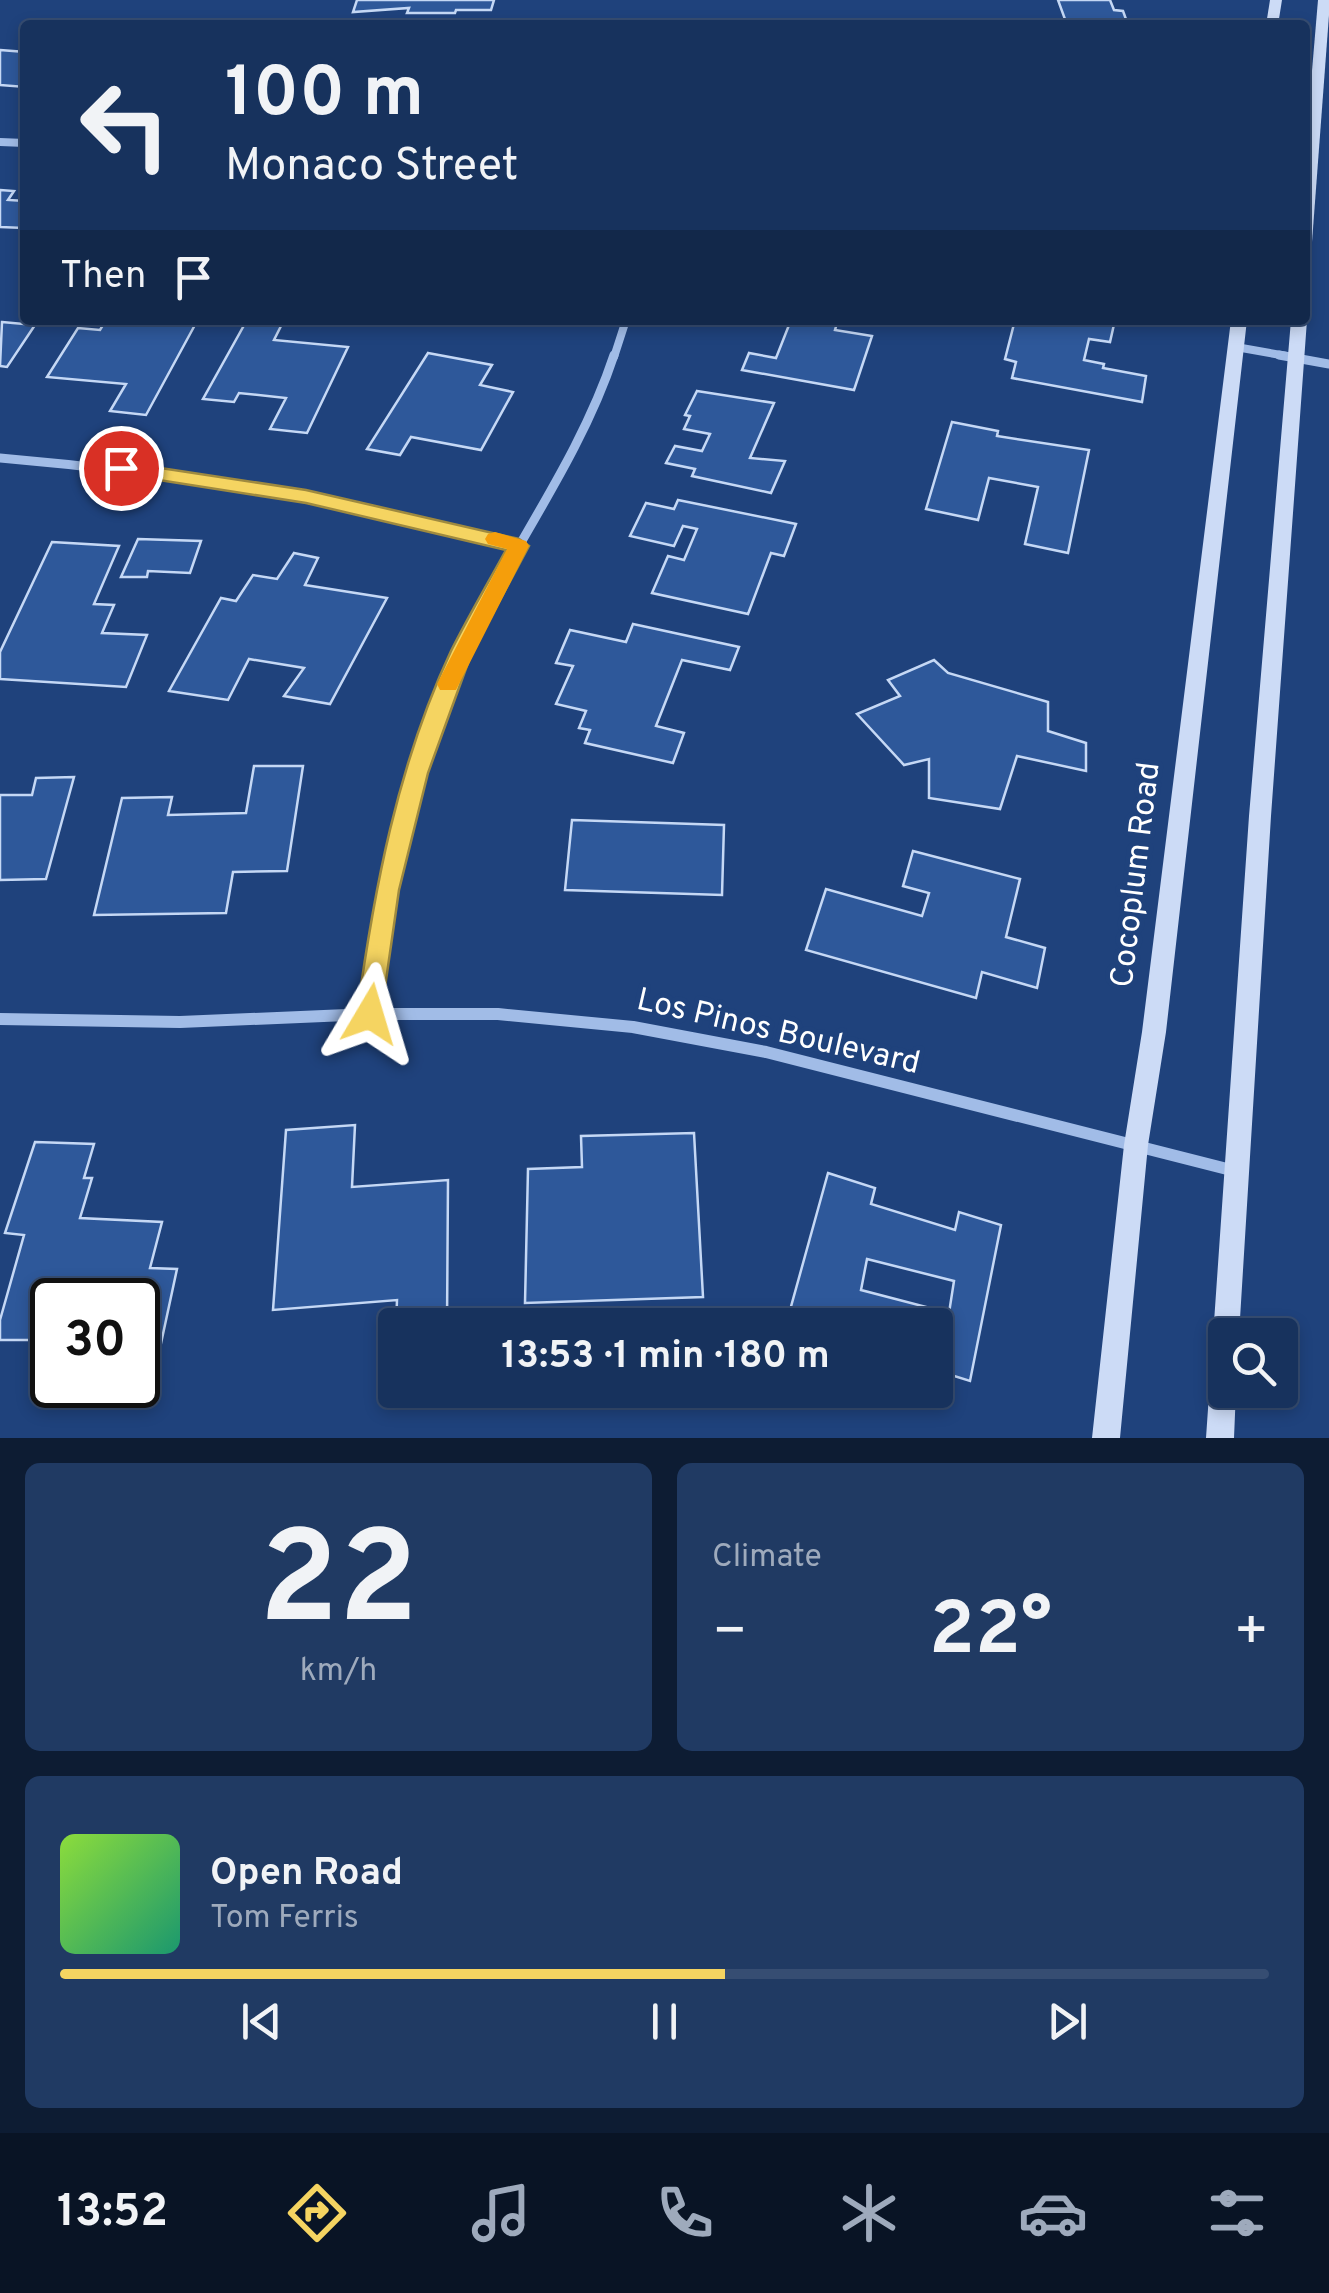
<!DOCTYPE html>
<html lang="en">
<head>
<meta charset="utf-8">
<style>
  :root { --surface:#17325d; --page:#203a63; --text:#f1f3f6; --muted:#9eaabc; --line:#364d72; --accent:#f5d461 }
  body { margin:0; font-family:Overpass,sans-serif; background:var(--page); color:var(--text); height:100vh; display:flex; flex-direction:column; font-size:38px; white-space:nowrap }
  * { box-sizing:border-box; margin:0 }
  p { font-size:32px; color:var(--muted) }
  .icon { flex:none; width:55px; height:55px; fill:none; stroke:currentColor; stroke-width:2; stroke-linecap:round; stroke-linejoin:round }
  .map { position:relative; height:1438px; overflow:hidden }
  .sheet { display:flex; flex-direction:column; gap:25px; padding:25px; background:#0d1c33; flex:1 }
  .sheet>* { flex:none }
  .hud { position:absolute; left:20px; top:20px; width:1290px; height:305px; border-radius:10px; box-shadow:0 5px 15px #0003,0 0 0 2px var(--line); background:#17325d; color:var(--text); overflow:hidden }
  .fabs { position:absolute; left:1208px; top:1318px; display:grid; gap:20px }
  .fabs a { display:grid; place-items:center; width:90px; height:90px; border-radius:10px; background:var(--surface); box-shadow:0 5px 15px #0003,0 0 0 2px var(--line); font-size:50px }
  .speed { position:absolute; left:30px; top:1278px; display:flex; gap:20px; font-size:50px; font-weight:700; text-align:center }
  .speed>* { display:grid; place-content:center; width:130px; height:130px; border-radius:50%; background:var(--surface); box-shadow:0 5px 15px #0003,0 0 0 2px var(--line); line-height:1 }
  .speed .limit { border:5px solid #111; border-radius:15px; background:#fff; color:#111 }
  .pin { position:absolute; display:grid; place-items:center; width:85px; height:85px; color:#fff; margin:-42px; border:5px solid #fff; border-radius:50%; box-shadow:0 2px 10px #0007 }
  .me { position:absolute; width:110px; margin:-55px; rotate:7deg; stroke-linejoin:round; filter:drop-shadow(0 0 8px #0008) }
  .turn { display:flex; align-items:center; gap:35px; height:210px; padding:0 40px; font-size:45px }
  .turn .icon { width:130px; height:130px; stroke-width:2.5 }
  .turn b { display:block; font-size:70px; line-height:85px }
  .then { display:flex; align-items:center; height:95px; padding:0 40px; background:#0003; gap:20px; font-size:38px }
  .big { font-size:75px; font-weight:700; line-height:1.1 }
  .sheet .card { flex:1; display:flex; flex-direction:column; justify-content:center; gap:15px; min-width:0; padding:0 35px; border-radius:15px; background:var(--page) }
  .sheet .dial { align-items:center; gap:0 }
  .dial b { font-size:130px; line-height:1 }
  .song { display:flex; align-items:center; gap:30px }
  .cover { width:120px; height:120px; border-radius:15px; background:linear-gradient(135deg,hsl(90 70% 55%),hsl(160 70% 35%)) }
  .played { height:10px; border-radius:5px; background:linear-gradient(90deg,var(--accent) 55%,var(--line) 55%) }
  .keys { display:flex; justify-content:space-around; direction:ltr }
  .heat { display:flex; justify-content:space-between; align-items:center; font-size:55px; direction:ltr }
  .sheet .tiles { flex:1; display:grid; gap:25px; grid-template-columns:1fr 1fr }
  .card:last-child { grid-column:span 2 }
  .trip { position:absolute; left:378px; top:1308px; width:575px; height:100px; border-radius:10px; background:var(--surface); box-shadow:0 5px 15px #0003,0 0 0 2px var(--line); font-weight:700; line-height:100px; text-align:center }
  .tab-bar { display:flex; height:160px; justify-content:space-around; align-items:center; background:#091425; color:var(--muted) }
  .tab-bar .icon { width:70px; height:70px }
  .tab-bar .active { color:var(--accent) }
  .tab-bar b { font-size:45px; color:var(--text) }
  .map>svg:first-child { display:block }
  .building { fill:#2e589a; stroke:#c5d8f5; stroke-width:2.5; fill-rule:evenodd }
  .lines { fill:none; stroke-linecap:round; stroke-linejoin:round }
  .street-far2 { stroke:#a1bce7; stroke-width:8 }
  .street-far1 { stroke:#a1bce7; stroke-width:9 }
  .street { stroke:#a1bce7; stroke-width:12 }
  .secondary { fill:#ccdbf6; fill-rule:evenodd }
  .route { fill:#f5d461; stroke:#9f8a3f; stroke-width:2.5 }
  .slow { fill:#f59e0b }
  .labels { text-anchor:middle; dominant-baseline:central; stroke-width:10; stroke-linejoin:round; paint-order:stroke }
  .street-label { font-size:32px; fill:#fff; stroke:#1f427c }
</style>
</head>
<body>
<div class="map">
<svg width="1329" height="1438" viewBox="0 0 1329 1438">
  <rect width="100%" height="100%" fill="#1f427c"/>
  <g class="building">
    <path d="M 357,0 L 494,0 L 491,10 L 456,10 L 455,13 L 407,13 L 409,8 L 353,12 Z"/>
    <path d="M 1058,0 L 1110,0 L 1114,10 L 1123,11 L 1127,22 L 1066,22 Z"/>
    <path d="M 0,50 L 25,52 L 25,87 L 0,85 Z"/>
    <path d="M 0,190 L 14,191 L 8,200 L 25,201 L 24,228 L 0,227 Z"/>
    <path d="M 106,320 L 196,323 L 146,415 L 110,411 L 126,384 L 47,377 L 78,328 L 100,330 Z"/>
    <path d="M 247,320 L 284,320 L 274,340 L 348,347 L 307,433 L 270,429 L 286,398 L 239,393 L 234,402 L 203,399 Z"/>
    <path d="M 791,320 L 838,320 L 835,330 L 872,336 L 854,390 L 742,370 L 749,353 L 776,358 Z"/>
    <path d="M 1015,320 L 1115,320 L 1110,342 L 1089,339 L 1084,360 L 1104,364 L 1103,368 L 1146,376 L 1142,402 L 1012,378 L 1016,362 L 1005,359 Z"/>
    <path d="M 2,322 L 35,325 L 7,367 L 0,366 Z"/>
    <path d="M 428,353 L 492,365 L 480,385 L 513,392 L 481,450 L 411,437 L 400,455 L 367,449 Z"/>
    <path d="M 697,391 L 774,403 L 750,458 L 785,461 L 771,493 L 692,476 L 695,469 L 666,463 L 675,446 L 702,451 L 710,434 L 684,429 L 690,416 L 685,415 Z"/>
    <path d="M 952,422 L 998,431 L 997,436 L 1089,450 L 1068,553 L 1025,544 L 1038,487 L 989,478 L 978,520 L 926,509 Z"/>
    <path d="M 678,500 L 796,524 L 784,556 L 771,553 L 748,614 L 652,593 L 668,556 L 684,560 L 697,529 L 683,526 L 674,546 L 630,536 L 646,503 L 674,509 Z"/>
    <path d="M 138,539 L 201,541 L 190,573 L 148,571 L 147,577 L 121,577 Z"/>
    <path d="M 52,542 L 119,546 L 94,604 L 114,605 L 102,633 L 147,635 L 126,687 L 0,679 L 0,652 Z"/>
    <path d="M 294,553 L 318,558 L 305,585 L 387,598 L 330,704 L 284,696 L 304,668 L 249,659 L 228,700 L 169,691 L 221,598 L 236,601 L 253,575 L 277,579 Z"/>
    <path d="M 633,624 L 739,647 L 730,670 L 682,660 L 656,726 L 684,733 L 673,763 L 585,743 L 590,730 L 579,728 L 586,711 L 556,704 L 573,666 L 556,663 L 570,630 L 626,642 Z"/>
    <path d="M 934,660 L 948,673 L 1048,702 L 1048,731 L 1086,743 L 1086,771 L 1017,756 L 1000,809 L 929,798 L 929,759 L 904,765 L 857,714 L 900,696 L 888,680 Z"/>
    <path d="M 254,766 L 303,766 L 287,871 L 233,872 L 226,913 L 94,915 L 122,798 L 172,797 L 168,815 L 246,813 Z"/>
    <path d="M 74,777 L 46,879 L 0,880 L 0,795 L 32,795 L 36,778 Z"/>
    <path d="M 572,820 L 724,825 L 722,895 L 565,890 Z"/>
    <path d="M 913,851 L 1020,879 L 1006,937 L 1045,948 L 1037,988 L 982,972 L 976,998 L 806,950 L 826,889 L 922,916 L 929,893 L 903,886 Z"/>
    <path d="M 355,1125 L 352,1187 L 448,1180 L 447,1325 L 396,1325 L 397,1300 L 273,1310 L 286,1130 Z"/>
    <path d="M 694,1133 L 703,1297 L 525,1303 L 528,1169 L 582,1167 L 581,1136 Z"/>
    <path d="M 35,1142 L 94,1144 L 84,1178 L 92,1178 L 80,1218 L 162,1222 L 150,1268 L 177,1269 L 160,1348 L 138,1348 L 138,1300 L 52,1300 L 52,1356 L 40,1356 L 44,1340 L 0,1340 L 0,1320 L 24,1235 L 5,1233 Z"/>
    <path d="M 828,1173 L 875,1188 L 871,1204 L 955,1230 L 959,1212 L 1001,1225 L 970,1381 L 935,1370 L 935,1325 L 800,1325 L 787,1321 ZM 867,1259 L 954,1281 L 949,1313 L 861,1290 Z"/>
  </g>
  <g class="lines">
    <g class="street-far2">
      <path d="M 0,142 L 25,143"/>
      <path d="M 1236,347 L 1292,357"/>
      <path d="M 614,357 L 626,320"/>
    </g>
    <g class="street-far1">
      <path d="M 1279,355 L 1329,364"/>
      <path d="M 0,458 C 176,473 348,502 519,546"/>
      <path d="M 402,825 C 421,751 446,680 482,612 C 527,527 584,446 614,355"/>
    </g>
    <g class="street">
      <path d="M 370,1014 L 383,922 L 403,822"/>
      <path d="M 0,1019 L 180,1022 L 370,1014 L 498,1014 L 633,1027 L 766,1052 L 1235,1171"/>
    </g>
    <g class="secondary">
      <path d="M 1270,0 L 1282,0 L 1278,25 L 1266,25 Z"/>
      <path d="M 1318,0 L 1329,0 L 1329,15 L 1312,242 L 1305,246 L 1305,153 Z"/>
      <path d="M 1305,317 L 1307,320 L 1271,816 L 1239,1335 L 1225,1335 L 1225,1390 L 1236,1390 L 1234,1438 L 1206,1438 L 1249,816 L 1291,320 L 1305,320 Z"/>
      <path d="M 1231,320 L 1247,320 L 1166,1032 L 1148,1145 L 1120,1438 L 1092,1438 L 1124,1145 L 1142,1032 Z"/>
    </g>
  </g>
  <path class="route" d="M 121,462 L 306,490 L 519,539 L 529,546 L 472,652 L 428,773 L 399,890 L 380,1022 L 370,1026 L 361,1022 L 357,1014 C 374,890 397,766 451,651 C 468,617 488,583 506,550 L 306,503 L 114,473 L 114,464 Z"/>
  <path class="slow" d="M 495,532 L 526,541 L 529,546 L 456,690 L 440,690 L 437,684 L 507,549 L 488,544 L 485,539 L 488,534 Z"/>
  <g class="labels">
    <g class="street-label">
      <text transform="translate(1137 875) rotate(-83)">Cocoplum Road</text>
      <text transform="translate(778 1033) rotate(13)">Los Pinos Boulevard</text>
    </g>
  </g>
</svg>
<div class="fabs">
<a><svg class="icon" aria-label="search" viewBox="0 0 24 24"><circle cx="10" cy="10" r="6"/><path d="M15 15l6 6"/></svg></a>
</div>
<div class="speed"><div class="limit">30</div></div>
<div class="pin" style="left:121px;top:468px;background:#d93025"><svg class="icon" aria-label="arrive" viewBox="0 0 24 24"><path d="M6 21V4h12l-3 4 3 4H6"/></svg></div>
<svg class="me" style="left:370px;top:1014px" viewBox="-20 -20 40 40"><path d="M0-17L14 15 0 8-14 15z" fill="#f5d461" stroke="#fff" stroke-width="4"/></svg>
<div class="trip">13:53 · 1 min · 180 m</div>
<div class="hud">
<div class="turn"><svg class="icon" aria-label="left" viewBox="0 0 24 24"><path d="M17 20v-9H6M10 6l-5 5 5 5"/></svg><div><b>100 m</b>Monaco Street</div></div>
<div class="then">Then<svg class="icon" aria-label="arrive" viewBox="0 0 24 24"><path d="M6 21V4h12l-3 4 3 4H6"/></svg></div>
</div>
</div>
<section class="sheet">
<div class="tiles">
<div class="card dial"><b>22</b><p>km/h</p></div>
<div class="card"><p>Climate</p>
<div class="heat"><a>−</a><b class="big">22°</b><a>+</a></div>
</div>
<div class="card">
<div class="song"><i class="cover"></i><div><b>Open Road</b><p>Tom Ferris</p></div></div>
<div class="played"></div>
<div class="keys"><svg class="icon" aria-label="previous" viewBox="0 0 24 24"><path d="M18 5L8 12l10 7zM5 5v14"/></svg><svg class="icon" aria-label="pause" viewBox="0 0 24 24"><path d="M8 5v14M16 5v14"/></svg><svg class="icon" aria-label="next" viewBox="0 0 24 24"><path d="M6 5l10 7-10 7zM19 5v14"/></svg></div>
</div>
</div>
</section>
<nav class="tab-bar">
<b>13:52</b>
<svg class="icon active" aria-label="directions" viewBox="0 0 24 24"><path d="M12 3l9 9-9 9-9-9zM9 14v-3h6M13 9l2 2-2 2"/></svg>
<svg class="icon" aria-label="music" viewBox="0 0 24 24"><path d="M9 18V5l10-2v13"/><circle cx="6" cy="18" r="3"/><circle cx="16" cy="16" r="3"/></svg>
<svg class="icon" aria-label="phone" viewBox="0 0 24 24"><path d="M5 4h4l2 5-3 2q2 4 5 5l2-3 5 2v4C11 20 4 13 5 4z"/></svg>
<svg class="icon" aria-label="climate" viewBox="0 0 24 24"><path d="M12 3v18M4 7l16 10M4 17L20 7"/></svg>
<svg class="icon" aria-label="car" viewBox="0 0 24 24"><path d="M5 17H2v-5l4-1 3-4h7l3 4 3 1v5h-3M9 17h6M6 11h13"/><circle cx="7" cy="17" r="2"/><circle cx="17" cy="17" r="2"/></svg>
<svg class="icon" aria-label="filters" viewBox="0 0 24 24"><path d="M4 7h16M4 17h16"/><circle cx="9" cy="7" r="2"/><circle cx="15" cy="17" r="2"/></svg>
</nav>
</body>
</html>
